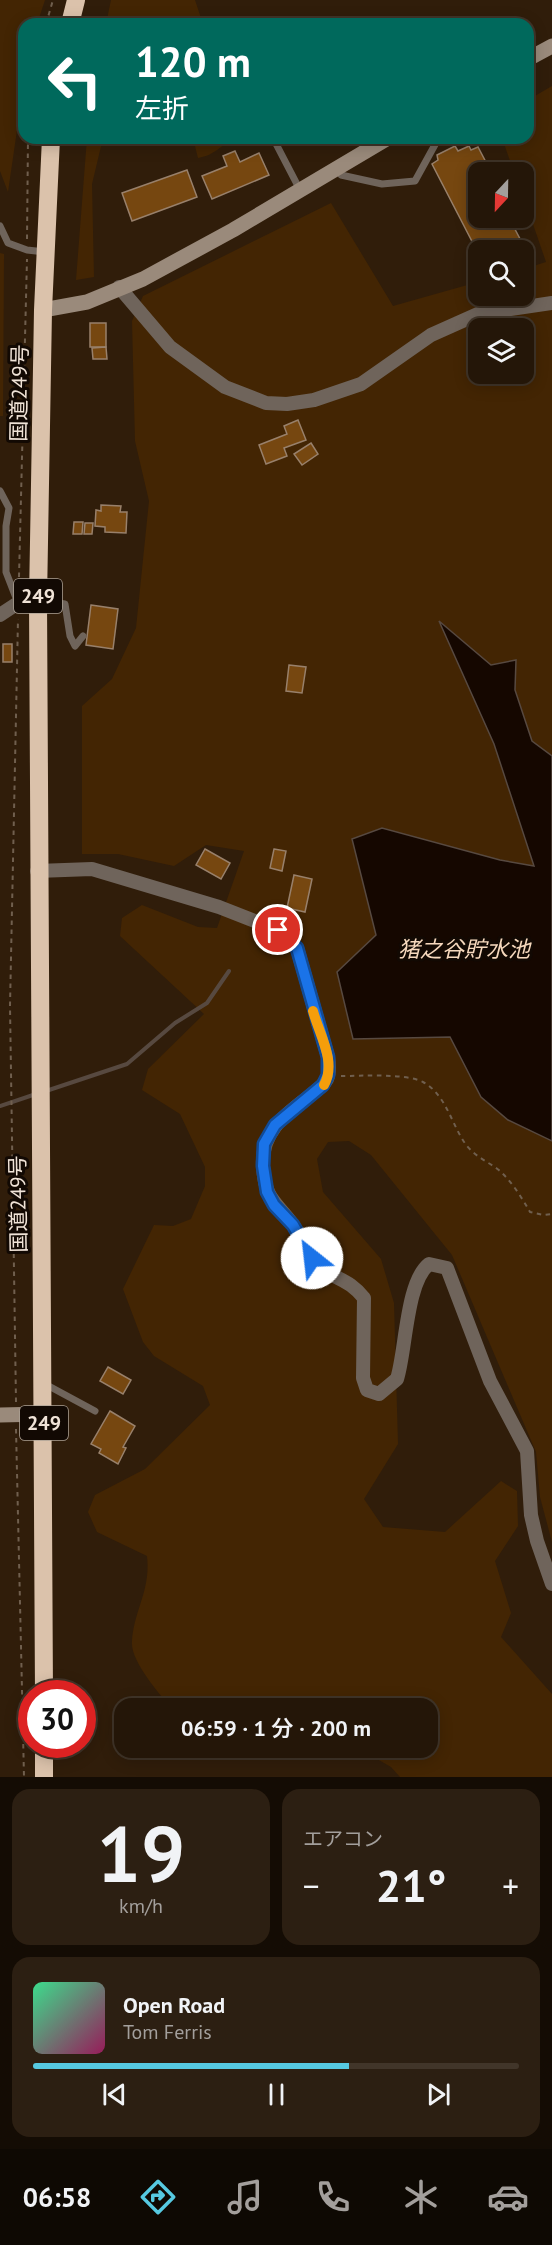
<!DOCTYPE html>
<html lang="ja">
<head>
<meta charset="utf-8">
<style>
  :root { --surface:#241608; --page:#2c1f12; --text:#f1f3f6; --muted:#a39f9c; --line:#413529; --accent:#56c9e1 }
  body { margin:0; font-family:"PT Sans","Noto Sans JP",sans-serif; background:var(--page); color:var(--text); height:100vh; display:flex; flex-direction:column; font-size:22px; white-space:nowrap }
  * { box-sizing:border-box; margin:0 }
  p { font-size:20px; color:var(--muted) }
  .icon { flex:none; width:33px; height:33px; fill:none; stroke:currentColor; stroke-width:2; stroke-linecap:round; stroke-linejoin:round }
  .map { position:relative; height:1777px; overflow:hidden }
  .details { display:flex; flex-direction:column; gap:12px; padding:12px; background:#140c04; flex:1 }
  .details>* { flex:none }
  .top-card { position:absolute; left:18px; top:18px; width:516px; height:126px; border-radius:18px; box-shadow:0 3px 15px #0003,0 0 0 2px var(--line); background:#00695c; color:#fff; overflow:hidden }
  .needle { width:39px; rotate:202deg }
  .buttons { position:absolute; left:468px; top:162px; display:grid; gap:12px }
  .buttons a { display:grid; place-items:center; width:66px; height:66px; border-radius:12px; background:var(--surface); box-shadow:0 3px 15px #0003,0 0 0 2px var(--line); font-size:30px }
  .speed { position:absolute; left:18px; top:1680px; display:flex; gap:12px; font-size:30px; font-weight:700; text-align:center }
  .speed>* { display:grid; place-content:center; width:78px; height:78px; border-radius:50%; background:var(--surface); box-shadow:0 3px 15px #0003,0 0 0 2px var(--line); line-height:1 }
  .speed .limit { border:9px solid #d22; background:#fff; color:#111 }
  .pin { position:absolute; display:grid; place-items:center; width:51px; height:51px; color:#fff; margin:-26px; border:3px solid #fff; border-radius:50%; box-shadow:0 2px 6px #0007 }
  .me { position:absolute; width:66px; margin:-33px; rotate:331deg; stroke-linejoin:round; filter:drop-shadow(0 0 4px #0008) }
  .turn { display:flex; align-items:center; gap:21px; height:126px; padding:0 18px; font-size:27px }
  .turn .icon { width:78px; height:78px; stroke-width:2.5 }
  .turn b { display:block; font-size:42px; line-height:51px }
  .big { font-size:45px; font-weight:600; line-height:1.1 }
  .details .card { flex:1; display:flex; flex-direction:column; justify-content:center; gap:9px; min-width:0; padding:0 21px; border-radius:18px; background:var(--page) }
  .details .dial { align-items:center; gap:0 }
  .dial b { font-size:78px; line-height:1 }
  .song { display:flex; align-items:center; gap:18px }
  .cover { width:72px; height:72px; border-radius:9px; background:linear-gradient(135deg,hsl(150 70% 55%),hsl(330 70% 35%)) }
  .played { height:6px; border-radius:3px; background:linear-gradient(90deg,var(--accent) 65%,var(--line) 65%) }
  .keys { display:flex; justify-content:space-around; direction:ltr }
  .heat { display:flex; justify-content:space-between; align-items:center; font-size:33px; direction:ltr }
  .details .tiles { flex:1; display:grid; gap:12px; grid-template-columns:1fr 1fr }
  .card:last-child { grid-column:span 2 }
  .trip { position:absolute; left:114px; top:1698px; width:324px; height:60px; border-radius:18px; background:var(--surface); box-shadow:0 3px 15px #0003,0 0 0 2px var(--line); font-weight:600; line-height:60px; text-align:center }
  .tabs { display:flex; height:96px; justify-content:space-around; align-items:center; background:#0e0903; color:var(--muted) }
  .tabs .icon { width:42px; height:42px }
  .tabs .active { color:var(--accent) }
  .tabs b { font-size:27px; color:var(--text) }
  .map>svg:first-child { display:block }
  .green { fill:#432503; fill-rule:evenodd }
  .water { fill:#150700; stroke:#574940; stroke-width:1.5 }
  .lines { fill:none; stroke-linecap:round; stroke-linejoin:round }
  .stream { stroke:#574940; stroke-width:4 }
  .building { fill:#764710; stroke:#98806b; stroke-width:1.5 }
  .path { stroke:#705f4e; stroke-width:2; stroke-dasharray:4.5 4.5; stroke-linecap:butt }
  .lane { stroke:#6f645b; stroke-width:7 }
  .street { stroke:#6f645b; stroke-width:14 }
  .secondary { stroke:#9a8a7b; stroke-width:15 }
  .highway { stroke:#dbc2ab; stroke-width:18 }
  .route-casing { stroke:#114b97; stroke-width:15 }
  .route { stroke:#1a73e8; stroke-width:10 }
  .slow { stroke:#f59e0b; stroke-width:10 }
  .labels { text-anchor:middle; dominant-baseline:central; stroke-width:6; stroke-linejoin:round; paint-order:stroke }
  .shield { fill:#120903; stroke:#ada297; stroke-width:1.5 }
  .shield-label { font-size:20px; font-weight:bold; fill:#f0e3d7 }
  .street-label { font-size:21px; fill:#f0e3d7; stroke:#120903 }
  .water-label { font-size:22px; font-style:italic; fill:#f6d8bd; stroke:#120903 }
</style>
</head>
<body>
<div class="map">
<svg width="552" height="1777" viewBox="0 0 552 1777">
  <rect width="100%" height="100%" fill="#301d0a"/>
  <g class="green">
    <path d="M 0,0 L 45,0 L 37,24 L 24,24 L 24,82 L 8,192 L 0,171 Z"/>
    <path d="M 111,0 L 195,0 L 203,24 L 106,24 Z"/>
    <path d="M 552,86 L 552,756 L 532,741 L 515,690 L 516,661 L 491,666 L 440,622 L 494,744 L 534,867 L 352,840 L 407,1037 L 450,1037 L 481,1097 L 508,1120 L 552,1141 L 552,1542 L 540,1497 L 536,1452 L 452,1255 L 371,1155 L 349,1141 L 328,1142 L 317,1159 L 323,1192 L 381,1259 L 394,1303 L 398,1444 L 364,1499 L 383,1527 L 445,1532 L 501,1481 L 517,1491 L 518,1526 L 495,1561 L 511,1613 L 501,1637 L 552,1694 L 552,1777 L 400,1777 L 391,1767 L 358,1748 L 428,1748 L 428,1708 L 171,1708 C 159,1693 130,1661 132,1641 C 134,1610 151,1590 147,1556 L 97,1532 L 88,1512 L 95,1495 L 145,1469 L 210,1405 L 203,1386 L 154,1356 L 143,1342 L 123,1289 L 154,1225 L 173,1226 L 191,1219 L 205,1186 L 205,1167 L 180,1114 L 142,1090 L 148,1069 L 204,1014 L 120,936 L 122,918 L 142,905 L 198,927 L 217,928 L 244,851 L 206,845 L 174,866 L 118,854 L 82,854 L 82,706 L 112,679 L 136,628 L 149,501 L 135,441 L 132,321 L 143,296 L 331,203 L 393,306 L 478,282 L 478,296 L 524,296 L 524,269 L 546,262 L 524,198 L 524,172 L 514,172 L 502,138 L 528,138 L 528,100 ZM 478,328 L 524,328 L 524,374 L 478,374 Z"/>
    <path d="M 87,138 L 103,138 L 92,184 L 94,277 L 76,280 Z"/>
    <path d="M 200,138 L 233,138 L 234,141 C 219,145 216,155 198,158 L 195,146 Z"/>
    <path d="M 0,253 L 4,254 L 3,416 L 0,416 Z"/>
  </g>
  <path class="water" d="M 439,621 L 491,665 L 516,660 L 515,690 L 532,741 L 552,756 L 552,1141 L 508,1120 L 481,1097 L 450,1037 L 353,1039 L 337,972 L 376,935 L 352,839 L 382,828 L 500,860 L 534,866 L 494,744 Z"/>
  <g class="lines">
    <g class="stream">
      <path d="M 46,1091 L 127,1064 L 175,1023 L 207,1003 L 229,971"/>
      <path d="M 0,1106 L 36,1094"/>
    </g>
  </g>
  <g class="building">
    <path d="M 455,146 L 458,151 L 469,146 L 471,150 L 478,147 L 488,166 L 483,168 L 485,172 L 478,172 L 478,218 L 509,218 L 528,254 L 524,256 L 524,250 L 478,250 L 478,253 L 432,164 L 438,160 L 437,155 Z"/>
    <path d="M 235,151 L 240,162 L 259,153 L 269,175 L 212,199 L 202,176 L 227,166 L 223,156 Z"/>
    <path d="M 187,170 L 197,197 L 132,221 L 122,193 Z"/>
    <rect x="90" y="323" width="16" height="24"/>
    <path d="M 106,347 L 107,359 L 93,359 L 92,348 Z"/>
    <path d="M 298,420 L 306,440 L 284,448 L 287,456 L 266,464 L 259,445 L 287,434 L 284,426 Z"/>
    <path d="M 311,443 L 318,454 L 302,465 L 294,454 Z"/>
    <path d="M 101,505 L 121,506 L 120,512 L 127,512 L 126,533 L 105,532 L 105,527 L 95,526 L 96,510 L 101,511 Z"/>
    <path d="M 74,522 L 83,522 L 82,534 L 73,534 Z"/>
    <path d="M 85,523 L 93,523 L 92,534 L 84,534 Z"/>
    <path d="M 91,605 L 118,609 L 113,649 L 86,645 Z"/>
    <rect x="3" y="644" width="9" height="18"/>
    <path d="M 289,665 L 306,667 L 302,693 L 286,691 Z"/>
    <path d="M 205,849 L 230,863 L 221,879 L 196,865 Z"/>
    <path d="M 274,849 L 286,851 L 282,871 L 270,868 Z"/>
    <path d="M 294,875 L 312,879 L 305,912 L 287,908 Z"/>
    <path d="M 108,1367 L 131,1380 L 123,1394 L 100,1381 Z"/>
    <path d="M 110,1411 L 135,1426 L 123,1447 L 126,1448 L 118,1464 L 99,1453 L 101,1449 L 91,1444 Z"/>
  </g>
  <g class="lines">
    <g class="path">
      <path d="M 46,24 L 53,0"/>
      <path d="M 27,239 L 28,138"/>
      <path d="M 19,577 L 27,259"/>
      <path d="M 341,1076 C 361,1076 406,1073 423,1082 C 447,1095 452,1127 467,1146 C 477,1158 489,1162 500,1171 C 512,1182 522,1198 530,1212 L 543,1215 L 552,1214"/>
      <path d="M 16,1402 L 10,1006 L 18,619"/>
      <path d="M 16,1429 L 24,1777"/>
    </g>
    <g class="lane">
      <path d="M 273,138 L 300,190"/>
      <path d="M 337,168 L 341,175 L 382,184 L 415,181 L 437,141 L 435,138"/>
      <path d="M 0,226 L 8,243 L 27,250 L 45,252"/>
      <path d="M 0,491 L 9,508 L 6,526 L 6,572 L 18,603"/>
      <path d="M 39,600 L 65,604 L 70,636 L 75,646 L 83,636"/>
      <path d="M 45,1384 L 95,1411"/>
    </g>
    <g class="street">
      <path d="M 119,287 L 170,347 L 225,387 L 266,403 L 287,404 L 314,400 L 361,384 L 431,335 L 478,314 L 552,303"/>
      <path d="M 0,615 L 18,603 L 38,600"/>
      <path d="M 37,871 L 92,869 L 219,907 L 278,930 L 297,948 L 328,1057 C 329,1064 330,1072 327,1079 C 323,1087 314,1092 307,1098 C 283,1116 261,1133 263,1166 C 265,1201 276,1201 293,1225 C 303,1239 307,1255 321,1267 C 337,1281 348,1278 364,1298 L 363,1378 L 367,1390 L 379,1394 L 397,1379 C 406,1351 406,1282 429,1264 L 447,1268 L 490,1381 L 527,1451 L 531,1515 L 537,1541 L 552,1584"/>
    </g>
    <g class="secondary">
      <path d="M 528,59 L 552,46"/>
      <path d="M 43,310 L 87,302 L 143,279 L 233,230 L 388,138"/>
      <path d="M 0,1415 L 44,1414"/>
    </g>
    <g class="highway">
      <path d="M 70,24 L 76,0"/>
      <path d="M 44,1694 L 38,600 L 43,310 L 51,138"/>
      <path d="M 44,1744 L 44,1777"/>
    </g>
  </g>
  <g class="lines">
    <g class="route-casing">
      <path id="route" d="M 278,930 L 297,948 L 328,1057 L 328,1075 L 323,1085 L 275,1125 L 264,1144 L 263,1166 L 267,1192 L 274,1205 L 293,1225 L 312,1258"/>
    </g>
    <use href="#route" class="route"/>
    <path class="slow" d="M 313,1011 C 319,1034 337,1062 324,1085"/>
  </g>
  <g class="labels">
    <g class="shield">
      <rect x="14" y="579" width="48" height="34" rx="4.5"/>
      <rect x="20" y="1406" width="48" height="34" rx="4.5"/>
    </g>
    <g class="shield-label">
      <text x="38" y="596">249</text>
      <text x="44" y="1423">249</text>
    </g>
    <g class="street-label">
      <text transform="translate(19 393) rotate(-89)">国道249号</text>
      <text transform="translate(18 1204) rotate(-91)">国道249号</text>
    </g>
    <g class="water-label">
      <text x="464" y="949">猪之谷貯水池</text>
    </g>
  </g>
</svg>
<div class="buttons">
<a><svg class="needle" viewBox="-14 -14 28 28"><path d="M0-13l5 13h-10z" fill="#e53935"/><path d="M0 13l5-13h-10z" fill="#a39f9c"/></svg></a>
<a><svg class="icon" aria-label="search" viewBox="0 0 24 24"><circle cx="10" cy="10" r="6"/><path d="M15 15l6 6"/></svg></a>
<a><svg class="icon" aria-label="layers" viewBox="0 0 24 24"><path d="M12 4l9 5-9 5-9-5zM3 14l9 5 9-5"/></svg></a>
</div>
<div class="speed"><div class="limit">30</div></div>
<div class="pin" style="left:278px;top:930px;background:#d93025"><svg class="icon" aria-label="arrive" viewBox="0 0 24 24"><path d="M6 21V4h12l-3 4 3 4H6"/></svg></div>
<svg class="me" style="left:312px;top:1258px" viewBox="-20 -20 40 40"><circle r="19" fill="#fff"/><path d="M0-13L10 11 0 6-10 11z" fill="#1a73e8"/></svg>
<div class="trip">06:59 · 1 分 · 200 m</div>
<div class="top-card">
<div class="turn"><svg class="icon" aria-label="left" viewBox="0 0 24 24"><path d="M17 20v-9H6M10 6l-5 5 5 5"/></svg><div><b>120 m</b>左折</div></div>
</div>
</div>
<section class="details">
<div class="tiles">
<div class="card dial"><b>19</b><p>km/h</p></div>
<div class="card"><p>エアコン</p>
<div class="heat"><a>−</a><b class="big">21°</b><a>+</a></div>
</div>
<div class="card">
<div class="song"><i class="cover"></i><div><b>Open Road</b><p>Tom Ferris</p></div></div>
<div class="played"></div>
<div class="keys"><svg class="icon" aria-label="previous" viewBox="0 0 24 24"><path d="M18 5L8 12l10 7zM5 5v14"/></svg><svg class="icon" aria-label="pause" viewBox="0 0 24 24"><path d="M8 5v14M16 5v14"/></svg><svg class="icon" aria-label="next" viewBox="0 0 24 24"><path d="M6 5l10 7-10 7zM19 5v14"/></svg></div>
</div>
</div>
</section>
<nav class="tabs">
<b>06:58</b>
<svg class="icon active" aria-label="directions" viewBox="0 0 24 24"><path d="M12 3l9 9-9 9-9-9zM9 14v-3h6M13 9l2 2-2 2"/></svg>
<svg class="icon" aria-label="music" viewBox="0 0 24 24"><path d="M9 18V5l10-2v13"/><circle cx="6" cy="18" r="3"/><circle cx="16" cy="16" r="3"/></svg>
<svg class="icon" aria-label="phone" viewBox="0 0 24 24"><path d="M5 4h4l2 5-3 2q2 4 5 5l2-3 5 2v4C11 20 4 13 5 4z"/></svg>
<svg class="icon" aria-label="climate" viewBox="0 0 24 24"><path d="M12 3v18M4 7l16 10M4 17L20 7"/></svg>
<svg class="icon" aria-label="car" viewBox="0 0 24 24"><path d="M5 17H2v-5l4-1 3-4h7l3 4 3 1v5h-3M9 17h6M6 11h13"/><circle cx="7" cy="17" r="2"/><circle cx="17" cy="17" r="2"/></svg>
</nav>
</body>
</html>
